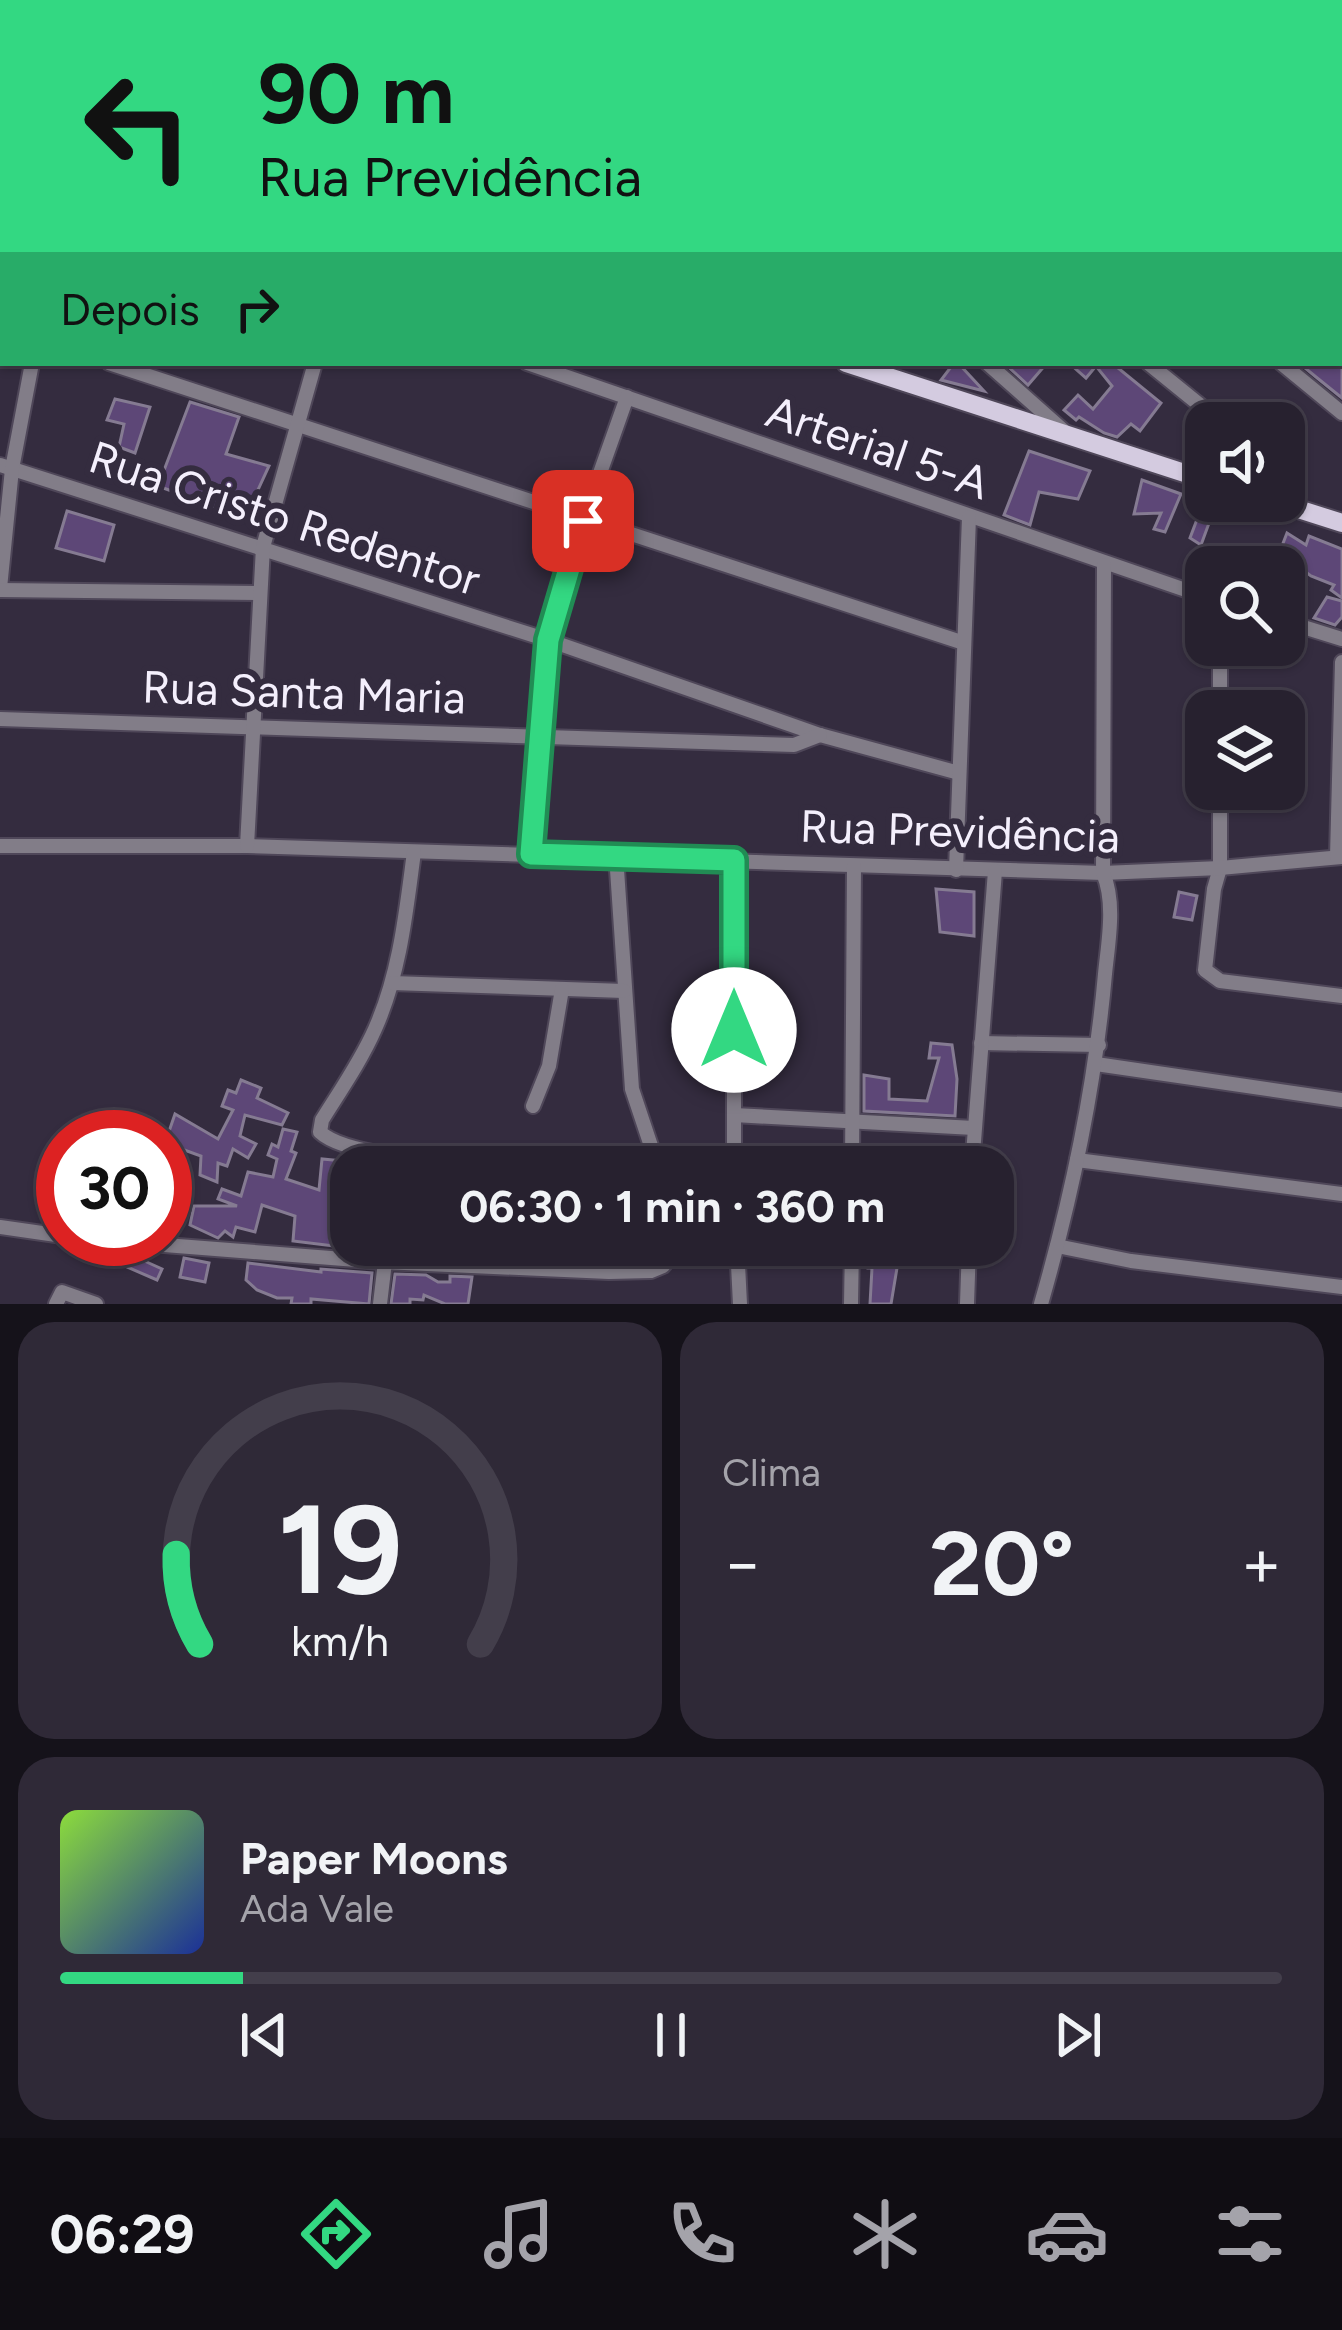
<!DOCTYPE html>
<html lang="pt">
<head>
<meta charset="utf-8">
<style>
  :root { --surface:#27212f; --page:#2f2937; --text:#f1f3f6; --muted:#a4a3aa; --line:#433e4b; --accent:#33d882 }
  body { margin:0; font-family:Figtree,sans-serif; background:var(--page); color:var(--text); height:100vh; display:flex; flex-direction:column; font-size:45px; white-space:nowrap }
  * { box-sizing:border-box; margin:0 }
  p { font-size:39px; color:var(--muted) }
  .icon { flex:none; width:66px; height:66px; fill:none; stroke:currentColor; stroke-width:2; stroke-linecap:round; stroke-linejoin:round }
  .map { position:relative; height:1304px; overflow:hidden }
  .side { display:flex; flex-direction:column; gap:18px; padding:18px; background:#15121a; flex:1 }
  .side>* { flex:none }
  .top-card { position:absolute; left:0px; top:0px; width:1344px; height:366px; box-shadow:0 3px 9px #0004,0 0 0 3px var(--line); background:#33d882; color:#111; overflow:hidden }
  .tools { position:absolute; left:1185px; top:402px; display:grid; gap:24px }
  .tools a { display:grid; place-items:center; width:120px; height:120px; border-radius:24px; background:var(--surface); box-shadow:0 3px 9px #0004,0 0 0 3px var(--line); font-size:60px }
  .speed { position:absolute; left:36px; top:1110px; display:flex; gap:24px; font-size:60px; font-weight:700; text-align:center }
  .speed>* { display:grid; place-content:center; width:156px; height:156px; border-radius:50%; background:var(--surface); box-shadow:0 3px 9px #0004,0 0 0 3px var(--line); line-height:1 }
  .speed .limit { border:18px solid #d22; background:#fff; color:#111 }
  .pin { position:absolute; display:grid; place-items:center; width:102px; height:102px; color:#fff; margin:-51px; border-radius:24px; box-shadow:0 6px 18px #0006 }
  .me { position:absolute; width:132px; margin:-66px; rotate:0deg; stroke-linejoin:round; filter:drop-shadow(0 0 9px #0008) }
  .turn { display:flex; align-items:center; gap:42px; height:252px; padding:0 60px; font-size:54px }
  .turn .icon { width:156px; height:156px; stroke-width:2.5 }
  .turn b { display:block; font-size:84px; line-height:102px }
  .then { display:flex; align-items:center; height:114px; padding:0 60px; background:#0003; gap:24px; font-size:45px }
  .big { font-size:90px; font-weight:700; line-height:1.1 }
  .side .tile { flex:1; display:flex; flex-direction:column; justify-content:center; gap:18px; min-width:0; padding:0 42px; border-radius:36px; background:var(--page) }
  .side .dial { align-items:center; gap:0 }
  .dial svg { height:312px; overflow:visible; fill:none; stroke:var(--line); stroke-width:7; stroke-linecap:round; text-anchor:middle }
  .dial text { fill:var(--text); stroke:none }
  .song { display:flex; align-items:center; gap:36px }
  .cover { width:144px; height:144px; border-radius:18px; background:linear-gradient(135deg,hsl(90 70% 55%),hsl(230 70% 35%)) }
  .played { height:12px; border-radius:6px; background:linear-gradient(90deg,var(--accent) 15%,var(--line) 15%) }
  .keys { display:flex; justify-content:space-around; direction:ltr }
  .heat { display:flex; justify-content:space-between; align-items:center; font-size:66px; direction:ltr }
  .side .tiles { flex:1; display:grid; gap:18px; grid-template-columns:1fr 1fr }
  .tile:last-child { grid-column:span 2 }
  .trip { position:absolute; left:330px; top:1146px; width:684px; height:120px; border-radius:36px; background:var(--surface); box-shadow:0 3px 9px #0004,0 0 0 3px var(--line); font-weight:700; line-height:120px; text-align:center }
  .menu { display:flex; height:192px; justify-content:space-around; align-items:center; background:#100d13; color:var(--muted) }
  .menu .icon { width:84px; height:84px }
  .menu .active { color:var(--accent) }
  .menu b { font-size:54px; color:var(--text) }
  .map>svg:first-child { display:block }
  .building { fill:#5d4777; stroke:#857b92; stroke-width:3 }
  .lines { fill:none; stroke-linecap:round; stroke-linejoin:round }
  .minor-casing { stroke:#4f4759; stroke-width:18 }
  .major-casing { stroke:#4f4759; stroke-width:22 }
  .minor { stroke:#827d88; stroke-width:14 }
  .major { stroke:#d4cbe0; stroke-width:18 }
  .route-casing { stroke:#218c54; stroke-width:30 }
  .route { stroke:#33d882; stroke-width:21 }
  .labels { text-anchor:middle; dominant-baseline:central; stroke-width:12; stroke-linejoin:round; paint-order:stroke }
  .street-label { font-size:45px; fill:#f4effc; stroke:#342c3f }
</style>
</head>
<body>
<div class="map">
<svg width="1342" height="1304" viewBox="0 0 1342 1304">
  <rect width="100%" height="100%" fill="#342c3f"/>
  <g class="building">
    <path d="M 954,363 L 958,363 L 984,391 L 941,380 Z"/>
    <path d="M 1004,363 L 1047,363 L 1028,385 Z"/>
    <path d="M 1069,363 L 1112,363 L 1161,403 L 1140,431 L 1131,424 L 1117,437 L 1104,433 L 1079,417 L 1076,420 L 1064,410 L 1078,395 L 1093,409 L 1112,386 L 1096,366 L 1086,378 Z"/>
    <path d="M 1299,363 L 1342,363 L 1342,398 L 1316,377 Z"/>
    <path d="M 115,399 L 150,407 L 135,453 L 119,447 L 124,424 L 107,420 Z"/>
    <path d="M 190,402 L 239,417 L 226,454 L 269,466 L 245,518 L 158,486 Z"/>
    <path d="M 1029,451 L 1090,471 L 1078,499 L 1039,492 L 1030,525 L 1004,515 Z"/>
    <path d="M 1142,480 L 1181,494 L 1165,532 L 1154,529 L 1161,513 L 1134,514 Z"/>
    <path d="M 1204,501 L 1216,504 L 1201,545 L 1190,538 Z"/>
    <path d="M 67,511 L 114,525 L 104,561 L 56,548 Z"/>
    <path d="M 1287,533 L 1306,545 L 1309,536 L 1342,549 L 1342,598 L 1331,590 L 1334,585 L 1311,576 L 1291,561 L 1275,564 Z"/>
    <path d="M 1327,597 L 1342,601 L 1342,617 L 1335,625 L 1314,618 Z"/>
    <path d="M 936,889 L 974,892 L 974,936 L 940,932 Z"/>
    <path d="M 1179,892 L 1197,896 L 1192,920 L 1174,917 Z"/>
    <path d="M 931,1043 L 952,1045 L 957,1079 L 955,1116 L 864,1111 L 864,1075 L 889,1079 L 889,1099 L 927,1101 L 939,1058 L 929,1058 Z"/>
    <path d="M 241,1080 L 261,1088 L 257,1098 L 288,1113 L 282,1125 L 245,1115 L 240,1136 L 256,1144 L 248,1158 L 233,1149 L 227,1166 L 218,1163 L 217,1182 L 200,1175 L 201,1156 L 165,1143 L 175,1114 L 218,1139 L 233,1110 L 222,1106 L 228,1090 L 236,1093 Z"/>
    <path d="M 283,1129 L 297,1132 L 291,1151 L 296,1153 L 286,1179 L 319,1190 L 322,1159 L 344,1161 L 341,1184 L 346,1186 L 351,1245 L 367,1245 L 367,1250 L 293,1241 L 295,1216 L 262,1205 L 255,1232 L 236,1227 L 233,1237 L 225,1231 L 218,1238 L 190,1225 L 194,1206 L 237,1206 L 218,1199 L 222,1189 L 241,1196 L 248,1172 L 273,1177 L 277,1159 L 268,1155 L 272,1144 L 278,1147 Z"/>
    <path d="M 114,1252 L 141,1254 L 140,1259 L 162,1269 L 157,1280 L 111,1260 Z"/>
    <path d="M 868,1253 L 885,1254 L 886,1263 L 898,1262 L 891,1304 L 870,1304 L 872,1268 L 868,1268 Z"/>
    <path d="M 184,1258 L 209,1263 L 205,1282 L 180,1277 Z"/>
    <path d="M 248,1263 L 321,1272 L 321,1269 L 372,1273 L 369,1304 L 311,1299 L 311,1304 L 291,1304 L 292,1298 L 277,1298 L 257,1290 L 246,1280 Z"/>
    <path d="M 395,1274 L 426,1275 L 438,1282 L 450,1282 L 450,1276 L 472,1277 L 468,1304 L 445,1304 L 424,1295 L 423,1300 L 410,1299 L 410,1304 L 391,1304 Z"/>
  </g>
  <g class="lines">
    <g class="minor-casing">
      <g id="minor">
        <path d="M 100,0 L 103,3"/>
        <path d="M 252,0 L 256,3"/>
        <path d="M 406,0 L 409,3"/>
        <path d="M 560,0 L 563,3"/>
        <path d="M 713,0 L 717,3"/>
        <path d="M 843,0 L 846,3"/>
        <path d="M 1150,0 L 1154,3"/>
        <path d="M 1303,0 L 1306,3"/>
        <path d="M 963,3 L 965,0"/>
        <path d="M 1002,3 L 1002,0"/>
        <path d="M 1341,32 L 1342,33"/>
        <path d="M 0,43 L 3,46"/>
        <path d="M 1341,158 L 1342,159"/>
        <path d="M 0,190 L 3,191"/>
        <path d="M 1341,286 L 1342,286"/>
        <path d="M 0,328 L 3,329"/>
        <path d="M 109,363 L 964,643"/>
        <path d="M 527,363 L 1206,597"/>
        <path d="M 987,363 L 1065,432"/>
        <path d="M 1148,363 L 1222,423"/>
        <path d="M 1281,363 L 1342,413"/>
        <path d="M 0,465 L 548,640 L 820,735 L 959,773"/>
        <path d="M 1284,476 L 1298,494 L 1296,508"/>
        <path d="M 0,588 L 12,469 L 32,363"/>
        <path d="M 0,590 L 259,593"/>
        <path d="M 1284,621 L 1342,639"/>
        <path d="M 1220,711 L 1220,645"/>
        <path d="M 0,719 L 794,745 L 820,735"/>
        <path d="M 1220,789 L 1220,868 L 1214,889 L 1205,970 L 1220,981 L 1342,996"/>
        <path d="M 0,846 L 247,846 L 1103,873 L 1220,868 L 1342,857"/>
        <path d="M 247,846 L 263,547 L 315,363"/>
        <path d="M 414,852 C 406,912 400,973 375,1029 C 361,1061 340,1091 322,1120 L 320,1132 C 347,1158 463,1163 504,1167"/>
        <path d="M 531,854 L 548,640 L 583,521 L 627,397"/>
        <path d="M 616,855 L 632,1089 L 658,1167"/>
        <path d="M 1337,857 L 1342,662"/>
        <path d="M 956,870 L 969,517"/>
        <path d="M 392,983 L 624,991"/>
        <path d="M 981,1043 L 1099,1045"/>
        <path d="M 1096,1064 L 1342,1100"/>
        <path d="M 533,1106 L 549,1066 L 562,989"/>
        <path d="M 734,1115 L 974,1128"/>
        <path d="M 1077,1160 L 1342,1194"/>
        <path d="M 734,1167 L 734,860"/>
        <path d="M 852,1167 L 854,866"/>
        <path d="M 972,1167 L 995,871"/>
        <path d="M 0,1227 L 63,1236"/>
        <path d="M 88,1239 L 382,1262 L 609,1272 L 651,1271 L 663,1266 L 670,1258 L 673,1245"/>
        <path d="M 737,1245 L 740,1304"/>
        <path d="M 1057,1246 L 1131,1261 L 1342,1287"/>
        <path d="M 56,1304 L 62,1292 L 96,1304"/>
        <path d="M 380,1304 L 387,1245"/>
        <path d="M 851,1304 L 852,1245"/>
        <path d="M 967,1304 L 969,1245"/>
        <path d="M 1041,1304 C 1072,1196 1095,1087 1105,974 C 1108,943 1116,903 1103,873 L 1104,565"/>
      </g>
    </g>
    <g class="major-casing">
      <g id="major">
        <path d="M 0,86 L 3,87"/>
        <path d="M 846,363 L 1206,480"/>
        <path d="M 1273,501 L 1342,523"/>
      </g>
    </g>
    <use href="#minor" class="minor"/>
    <use href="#major" class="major"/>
  </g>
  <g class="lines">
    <g class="route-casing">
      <path id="route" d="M 583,521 L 548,640 L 531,854 L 734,860 L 734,1030"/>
    </g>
    <use href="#route" class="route"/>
  </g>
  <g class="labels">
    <g class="street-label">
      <text transform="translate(878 447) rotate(19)">Arterial 5-A</text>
      <text transform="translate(285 518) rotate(18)">Rua Cristo Redentor</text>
      <text transform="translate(304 692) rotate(2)">Rua Santa Maria</text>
      <text transform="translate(960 831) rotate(2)">Rua Previdência</text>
    </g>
  </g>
</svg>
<div class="tools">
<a><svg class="icon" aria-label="sound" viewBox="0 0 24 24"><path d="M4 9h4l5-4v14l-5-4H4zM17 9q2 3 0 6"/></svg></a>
<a><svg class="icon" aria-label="search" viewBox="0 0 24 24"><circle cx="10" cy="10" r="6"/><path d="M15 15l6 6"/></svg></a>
<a><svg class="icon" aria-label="layers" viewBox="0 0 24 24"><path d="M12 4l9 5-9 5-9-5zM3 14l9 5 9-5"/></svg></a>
</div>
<div class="speed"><div class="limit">30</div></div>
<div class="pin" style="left:583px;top:521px;background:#d93025"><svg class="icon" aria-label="arrive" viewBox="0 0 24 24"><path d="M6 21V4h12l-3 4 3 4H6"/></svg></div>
<svg class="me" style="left:734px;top:1030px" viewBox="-20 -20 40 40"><circle r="19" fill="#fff"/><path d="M0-13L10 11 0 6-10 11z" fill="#33d882"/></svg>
<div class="trip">06:30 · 1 min · 360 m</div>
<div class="top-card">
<div class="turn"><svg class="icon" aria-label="left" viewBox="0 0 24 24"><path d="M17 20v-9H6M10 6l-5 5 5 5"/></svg><div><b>90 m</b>Rua Previdência</div></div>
<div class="then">Depois<svg class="icon" aria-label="right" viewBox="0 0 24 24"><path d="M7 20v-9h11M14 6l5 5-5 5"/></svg></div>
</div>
</div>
<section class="side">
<div class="tiles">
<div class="tile dial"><svg viewBox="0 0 100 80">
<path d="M14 69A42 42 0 1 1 86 69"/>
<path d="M14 69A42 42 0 0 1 8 46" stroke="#33d882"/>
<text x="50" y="56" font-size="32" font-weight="700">19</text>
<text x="50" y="72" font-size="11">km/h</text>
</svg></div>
<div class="tile"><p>Clima</p>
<div class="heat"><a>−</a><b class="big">20°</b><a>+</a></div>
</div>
<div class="tile">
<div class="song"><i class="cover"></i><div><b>Paper Moons</b><p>Ada Vale</p></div></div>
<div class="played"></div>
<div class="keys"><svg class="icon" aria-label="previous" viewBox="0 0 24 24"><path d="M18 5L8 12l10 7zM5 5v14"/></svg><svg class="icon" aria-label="pause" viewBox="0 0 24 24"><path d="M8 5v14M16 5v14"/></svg><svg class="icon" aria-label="next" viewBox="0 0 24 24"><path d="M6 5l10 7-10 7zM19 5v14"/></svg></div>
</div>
</div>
</section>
<nav class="menu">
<b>06:29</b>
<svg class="icon active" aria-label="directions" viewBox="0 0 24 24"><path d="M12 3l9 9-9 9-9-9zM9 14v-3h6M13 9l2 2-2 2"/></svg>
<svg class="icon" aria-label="music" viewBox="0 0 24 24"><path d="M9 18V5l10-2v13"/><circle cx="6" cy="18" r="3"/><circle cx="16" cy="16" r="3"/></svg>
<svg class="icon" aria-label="phone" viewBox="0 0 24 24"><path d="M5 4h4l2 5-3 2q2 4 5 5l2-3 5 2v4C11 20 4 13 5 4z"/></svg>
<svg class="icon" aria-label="climate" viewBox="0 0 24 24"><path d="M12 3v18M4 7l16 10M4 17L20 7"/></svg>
<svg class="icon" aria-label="car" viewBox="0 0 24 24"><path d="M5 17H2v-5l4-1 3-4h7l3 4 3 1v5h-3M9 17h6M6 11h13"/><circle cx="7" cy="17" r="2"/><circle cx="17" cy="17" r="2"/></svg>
<svg class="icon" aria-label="filters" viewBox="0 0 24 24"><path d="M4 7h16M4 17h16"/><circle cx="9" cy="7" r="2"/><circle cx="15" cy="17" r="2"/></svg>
</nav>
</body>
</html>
